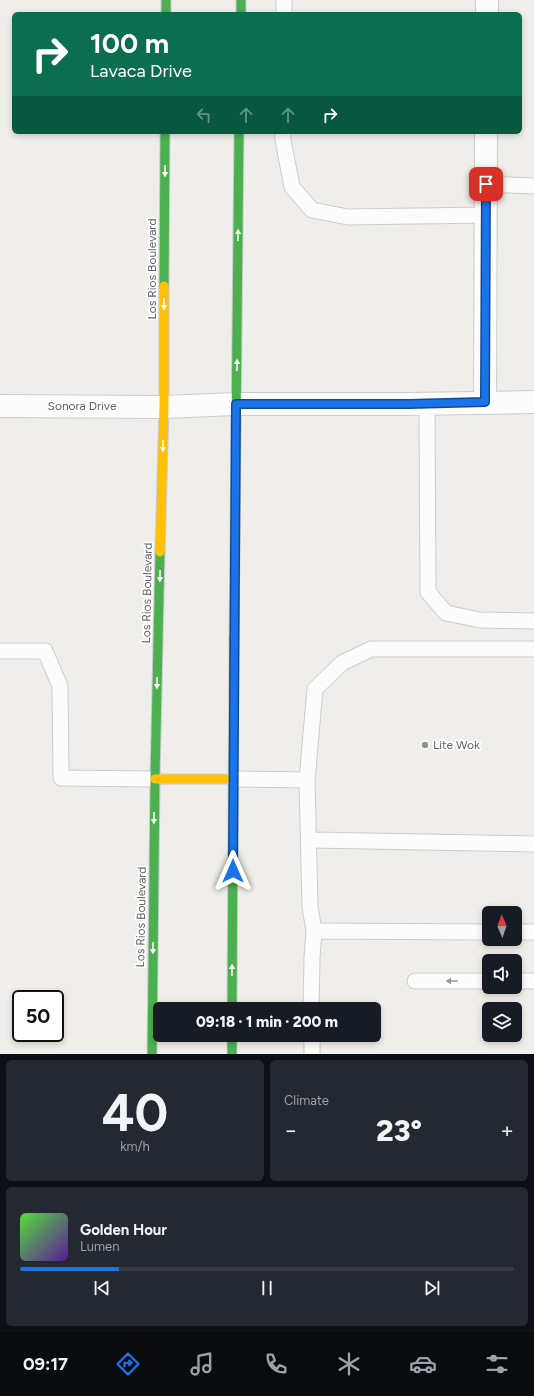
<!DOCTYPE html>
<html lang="en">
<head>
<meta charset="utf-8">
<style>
  :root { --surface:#171b24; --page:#242831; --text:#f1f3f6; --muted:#9ea1a6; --line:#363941; --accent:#1a73e8 }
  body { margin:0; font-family:Figtree,sans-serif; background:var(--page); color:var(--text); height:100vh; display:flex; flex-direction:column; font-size:15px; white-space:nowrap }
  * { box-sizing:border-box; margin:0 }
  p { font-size:13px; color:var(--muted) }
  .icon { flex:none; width:22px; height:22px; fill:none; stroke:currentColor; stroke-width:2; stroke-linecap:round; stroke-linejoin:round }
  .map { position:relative; height:1054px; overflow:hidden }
  .sheet { display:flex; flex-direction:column; gap:6px; padding:6px; background:#0d0f14; flex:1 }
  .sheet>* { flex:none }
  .guide { position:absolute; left:12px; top:12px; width:510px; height:122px; border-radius:6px; box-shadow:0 2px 6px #0003; background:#0b6e4f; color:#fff; overflow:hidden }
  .needle { width:26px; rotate:358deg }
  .tools { position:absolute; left:482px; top:906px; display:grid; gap:8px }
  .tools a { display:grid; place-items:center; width:40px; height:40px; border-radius:6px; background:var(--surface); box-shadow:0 2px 6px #0003; font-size:20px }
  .speed { position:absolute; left:12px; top:990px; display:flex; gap:8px; font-size:20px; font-weight:700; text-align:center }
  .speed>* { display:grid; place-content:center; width:52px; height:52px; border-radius:50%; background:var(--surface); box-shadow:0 2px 6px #0003; line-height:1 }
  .speed .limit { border:2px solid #111; border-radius:6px; background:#fff; color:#111 }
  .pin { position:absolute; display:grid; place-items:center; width:34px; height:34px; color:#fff; margin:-17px; border-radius:8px; box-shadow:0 2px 6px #0006 }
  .me { position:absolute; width:44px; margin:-22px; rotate:0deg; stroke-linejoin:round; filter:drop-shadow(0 0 3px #0008) }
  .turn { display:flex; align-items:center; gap:14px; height:84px; padding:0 12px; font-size:18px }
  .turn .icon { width:52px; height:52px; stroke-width:2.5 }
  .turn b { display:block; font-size:28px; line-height:34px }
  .lanes { display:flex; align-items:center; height:38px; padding:0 12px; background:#0003; justify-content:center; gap:20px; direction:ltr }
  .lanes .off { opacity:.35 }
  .big { font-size:30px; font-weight:800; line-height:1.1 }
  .sheet .widget { flex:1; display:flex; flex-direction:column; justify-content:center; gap:6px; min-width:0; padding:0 14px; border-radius:6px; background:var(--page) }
  .sheet .dial { align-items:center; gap:0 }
  .dial b { font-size:52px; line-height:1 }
  .song { display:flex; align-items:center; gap:12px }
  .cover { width:48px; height:48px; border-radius:6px; background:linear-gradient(135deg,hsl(110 70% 55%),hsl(270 70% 35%)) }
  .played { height:4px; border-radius:2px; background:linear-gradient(90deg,var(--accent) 20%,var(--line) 20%) }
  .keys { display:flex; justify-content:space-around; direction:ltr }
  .heat { display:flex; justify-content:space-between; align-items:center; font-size:22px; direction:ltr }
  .sheet .tiles { flex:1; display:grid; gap:6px; grid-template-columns:1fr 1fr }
  .widget:last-child { grid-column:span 2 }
  .trip { position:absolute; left:153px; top:1002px; width:228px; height:40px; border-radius:6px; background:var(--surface); box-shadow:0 2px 6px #0003; font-weight:800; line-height:40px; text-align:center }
  .tabs { display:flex; height:64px; justify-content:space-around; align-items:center; background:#090b0e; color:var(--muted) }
  .tabs .icon { width:28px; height:28px }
  .tabs .selected { color:var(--accent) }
  .tabs b { font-size:18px; color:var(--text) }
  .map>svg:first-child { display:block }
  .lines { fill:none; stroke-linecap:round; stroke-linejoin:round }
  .lane-casing { stroke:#cbcccc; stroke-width:17 }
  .street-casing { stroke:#cbcccc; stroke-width:24 }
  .fast-casing { stroke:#cacacb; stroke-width:11 }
  .slow-casing { stroke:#cacacb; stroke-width:11 }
  .lane { stroke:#fdfcfc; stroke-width:15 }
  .street { stroke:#fdfcfc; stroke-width:22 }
  .fast { stroke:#4caf50; stroke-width:9 }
  .slow { stroke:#ffc107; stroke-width:9 }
  .oneway { fill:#f6fbf6 }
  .oneway2 { fill:#96999c }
  .route-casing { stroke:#114b97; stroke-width:10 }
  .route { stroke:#1a73e8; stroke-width:7 }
  .poi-dot { fill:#919496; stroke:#fff; stroke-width:1.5 }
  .labels { text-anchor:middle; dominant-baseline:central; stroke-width:3.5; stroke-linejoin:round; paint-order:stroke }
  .street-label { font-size:12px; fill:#5f6368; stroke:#fff }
  .poi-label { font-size:12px; fill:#5f6368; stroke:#fff; text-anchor:start }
</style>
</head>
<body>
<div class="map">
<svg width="534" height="1054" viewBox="0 0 534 1054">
  <rect width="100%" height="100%" fill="#efeeea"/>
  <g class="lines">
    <g class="lane-casing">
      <g id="lane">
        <path d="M 284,14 L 284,0"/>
        <path d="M 283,132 L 283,140 L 292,187 L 312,210 L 348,217 L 486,215"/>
        <path d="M 486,184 L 534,186"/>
        <path d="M 427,404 L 428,592 L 446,613 L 480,620 L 534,621"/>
        <path d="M 0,651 L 45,651 L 60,686 L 61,778 L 155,779"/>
        <path d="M 233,779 L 307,780 L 310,907 L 314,931"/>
        <path d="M 307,780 L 315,689 L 342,663 L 371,649 L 534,649"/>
        <path d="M 309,840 L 534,844"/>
        <path d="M 515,932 L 534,932"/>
        <path d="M 415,981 L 489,981"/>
        <path d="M 515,981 L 534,981"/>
        <path d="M 311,1009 L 312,958 L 314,931 L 489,932"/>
        <path d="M 312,1035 L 312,1054"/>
      </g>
    </g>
    <g class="street-casing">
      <g id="street">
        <path d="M 487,14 L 487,0"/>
        <path d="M 485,402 L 486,132"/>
        <path d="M 0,406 L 164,407 L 236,404 L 409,404 L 534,402"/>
      </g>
    </g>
    <g class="fast-casing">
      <g id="fast">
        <path d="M 166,0 L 166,14"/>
        <path d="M 241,0 L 241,14"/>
        <path d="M 164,286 L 165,132"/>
        <path d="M 236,429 L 239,132"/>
        <path d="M 232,1009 L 234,638"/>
        <path d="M 232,1035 L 232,1054"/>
        <path d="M 152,1054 L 155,779 L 160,552"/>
      </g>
    </g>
    <g class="slow-casing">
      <g id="slow">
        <path d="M 160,552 L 164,407 L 164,286"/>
        <path d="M 234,638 L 236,429"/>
        <path d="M 155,779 L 233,779"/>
      </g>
    </g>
    <use href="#lane" class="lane"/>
    <use href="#street" class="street"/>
    <use href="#fast" class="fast"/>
    <use href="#slow" class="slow"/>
  </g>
  <defs><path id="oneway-solid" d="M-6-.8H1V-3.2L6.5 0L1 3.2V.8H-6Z"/></defs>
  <g class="oneway">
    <use href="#oneway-solid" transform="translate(165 171) rotate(90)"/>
    <use href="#oneway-solid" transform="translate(238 235) rotate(-89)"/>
    <use href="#oneway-solid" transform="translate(164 304) rotate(90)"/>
    <use href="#oneway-solid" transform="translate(237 365) rotate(-89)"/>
    <use href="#oneway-solid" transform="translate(163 446) rotate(91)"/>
    <use href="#oneway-solid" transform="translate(160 576) rotate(91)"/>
    <use href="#oneway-solid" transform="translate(157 683) rotate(91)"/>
    <use href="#oneway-solid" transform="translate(154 818) rotate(91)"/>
    <use href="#oneway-solid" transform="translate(153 948) rotate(91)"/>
    <use href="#oneway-solid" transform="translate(232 970) rotate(-90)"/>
  </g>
  <use class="oneway2" href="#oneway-solid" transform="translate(452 981) rotate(-180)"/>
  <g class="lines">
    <g class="route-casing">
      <path id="route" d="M 233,871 L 236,404 L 409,404 L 485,402 L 486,184"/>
    </g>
    <use href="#route" class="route"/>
  </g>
  <circle class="poi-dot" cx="425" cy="745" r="4"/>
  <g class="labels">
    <g class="street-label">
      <text transform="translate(152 269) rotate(-90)">Los Rios Boulevard</text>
      <text x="82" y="406">Sonora Drive</text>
      <text transform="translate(147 593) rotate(-89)">Los Rios Boulevard</text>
      <text transform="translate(141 917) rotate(-89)">Los Rios Boulevard</text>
    </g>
    <g class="poi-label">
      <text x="433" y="745">Lite Wok</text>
    </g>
  </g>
</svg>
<div class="tools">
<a><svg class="needle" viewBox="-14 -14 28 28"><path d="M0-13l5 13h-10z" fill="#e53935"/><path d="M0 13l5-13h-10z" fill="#9ea1a6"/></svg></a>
<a><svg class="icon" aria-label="sound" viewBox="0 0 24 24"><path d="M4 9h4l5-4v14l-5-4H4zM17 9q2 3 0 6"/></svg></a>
<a><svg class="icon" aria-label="layers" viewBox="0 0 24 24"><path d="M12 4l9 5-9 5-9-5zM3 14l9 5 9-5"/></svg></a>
</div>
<div class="speed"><div class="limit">50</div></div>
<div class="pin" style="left:486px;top:184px;background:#d93025"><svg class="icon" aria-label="arrive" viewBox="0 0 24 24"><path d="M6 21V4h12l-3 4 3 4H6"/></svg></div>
<svg class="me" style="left:233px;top:871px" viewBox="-20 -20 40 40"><path d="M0-17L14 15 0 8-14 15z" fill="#1a73e8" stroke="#fff" stroke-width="4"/></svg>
<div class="trip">09:18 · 1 min · 200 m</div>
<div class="guide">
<div class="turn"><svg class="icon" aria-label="right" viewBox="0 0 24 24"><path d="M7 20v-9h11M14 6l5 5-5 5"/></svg><div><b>100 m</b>Lavaca Drive</div></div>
<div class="lanes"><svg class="icon off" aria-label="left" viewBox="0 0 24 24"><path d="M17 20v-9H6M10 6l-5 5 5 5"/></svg><svg class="icon off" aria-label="ahead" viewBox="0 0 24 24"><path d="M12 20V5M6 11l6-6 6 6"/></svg><svg class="icon off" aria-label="ahead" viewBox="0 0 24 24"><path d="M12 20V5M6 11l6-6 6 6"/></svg><svg class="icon" aria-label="right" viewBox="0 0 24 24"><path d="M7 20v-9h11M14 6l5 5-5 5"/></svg></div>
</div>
</div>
<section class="sheet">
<div class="tiles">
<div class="widget dial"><b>40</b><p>km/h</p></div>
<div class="widget"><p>Climate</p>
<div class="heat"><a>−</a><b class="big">23°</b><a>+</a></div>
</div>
<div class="widget">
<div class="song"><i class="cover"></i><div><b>Golden Hour</b><p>Lumen</p></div></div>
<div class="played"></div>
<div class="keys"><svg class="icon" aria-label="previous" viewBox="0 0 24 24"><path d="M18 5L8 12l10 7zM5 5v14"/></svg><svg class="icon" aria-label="pause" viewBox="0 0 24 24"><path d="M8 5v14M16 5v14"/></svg><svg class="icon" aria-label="next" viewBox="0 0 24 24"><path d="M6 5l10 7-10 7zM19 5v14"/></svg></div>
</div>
</div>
</section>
<nav class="tabs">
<b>09:17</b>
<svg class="icon selected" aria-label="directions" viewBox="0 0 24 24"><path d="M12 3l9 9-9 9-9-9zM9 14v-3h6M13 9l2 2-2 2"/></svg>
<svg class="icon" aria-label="music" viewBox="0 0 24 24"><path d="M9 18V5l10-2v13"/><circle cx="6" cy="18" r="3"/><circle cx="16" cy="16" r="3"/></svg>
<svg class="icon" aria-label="phone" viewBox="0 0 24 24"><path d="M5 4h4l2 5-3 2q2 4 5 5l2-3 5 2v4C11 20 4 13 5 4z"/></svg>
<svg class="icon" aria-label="climate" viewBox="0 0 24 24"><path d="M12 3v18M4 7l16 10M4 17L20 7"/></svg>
<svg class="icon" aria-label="car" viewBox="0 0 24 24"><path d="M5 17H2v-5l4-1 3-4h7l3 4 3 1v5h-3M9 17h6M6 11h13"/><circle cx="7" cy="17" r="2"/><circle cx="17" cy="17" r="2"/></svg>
<svg class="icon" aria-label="filters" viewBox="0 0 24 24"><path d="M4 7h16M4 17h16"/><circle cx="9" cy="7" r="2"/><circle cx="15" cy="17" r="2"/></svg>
</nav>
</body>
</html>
